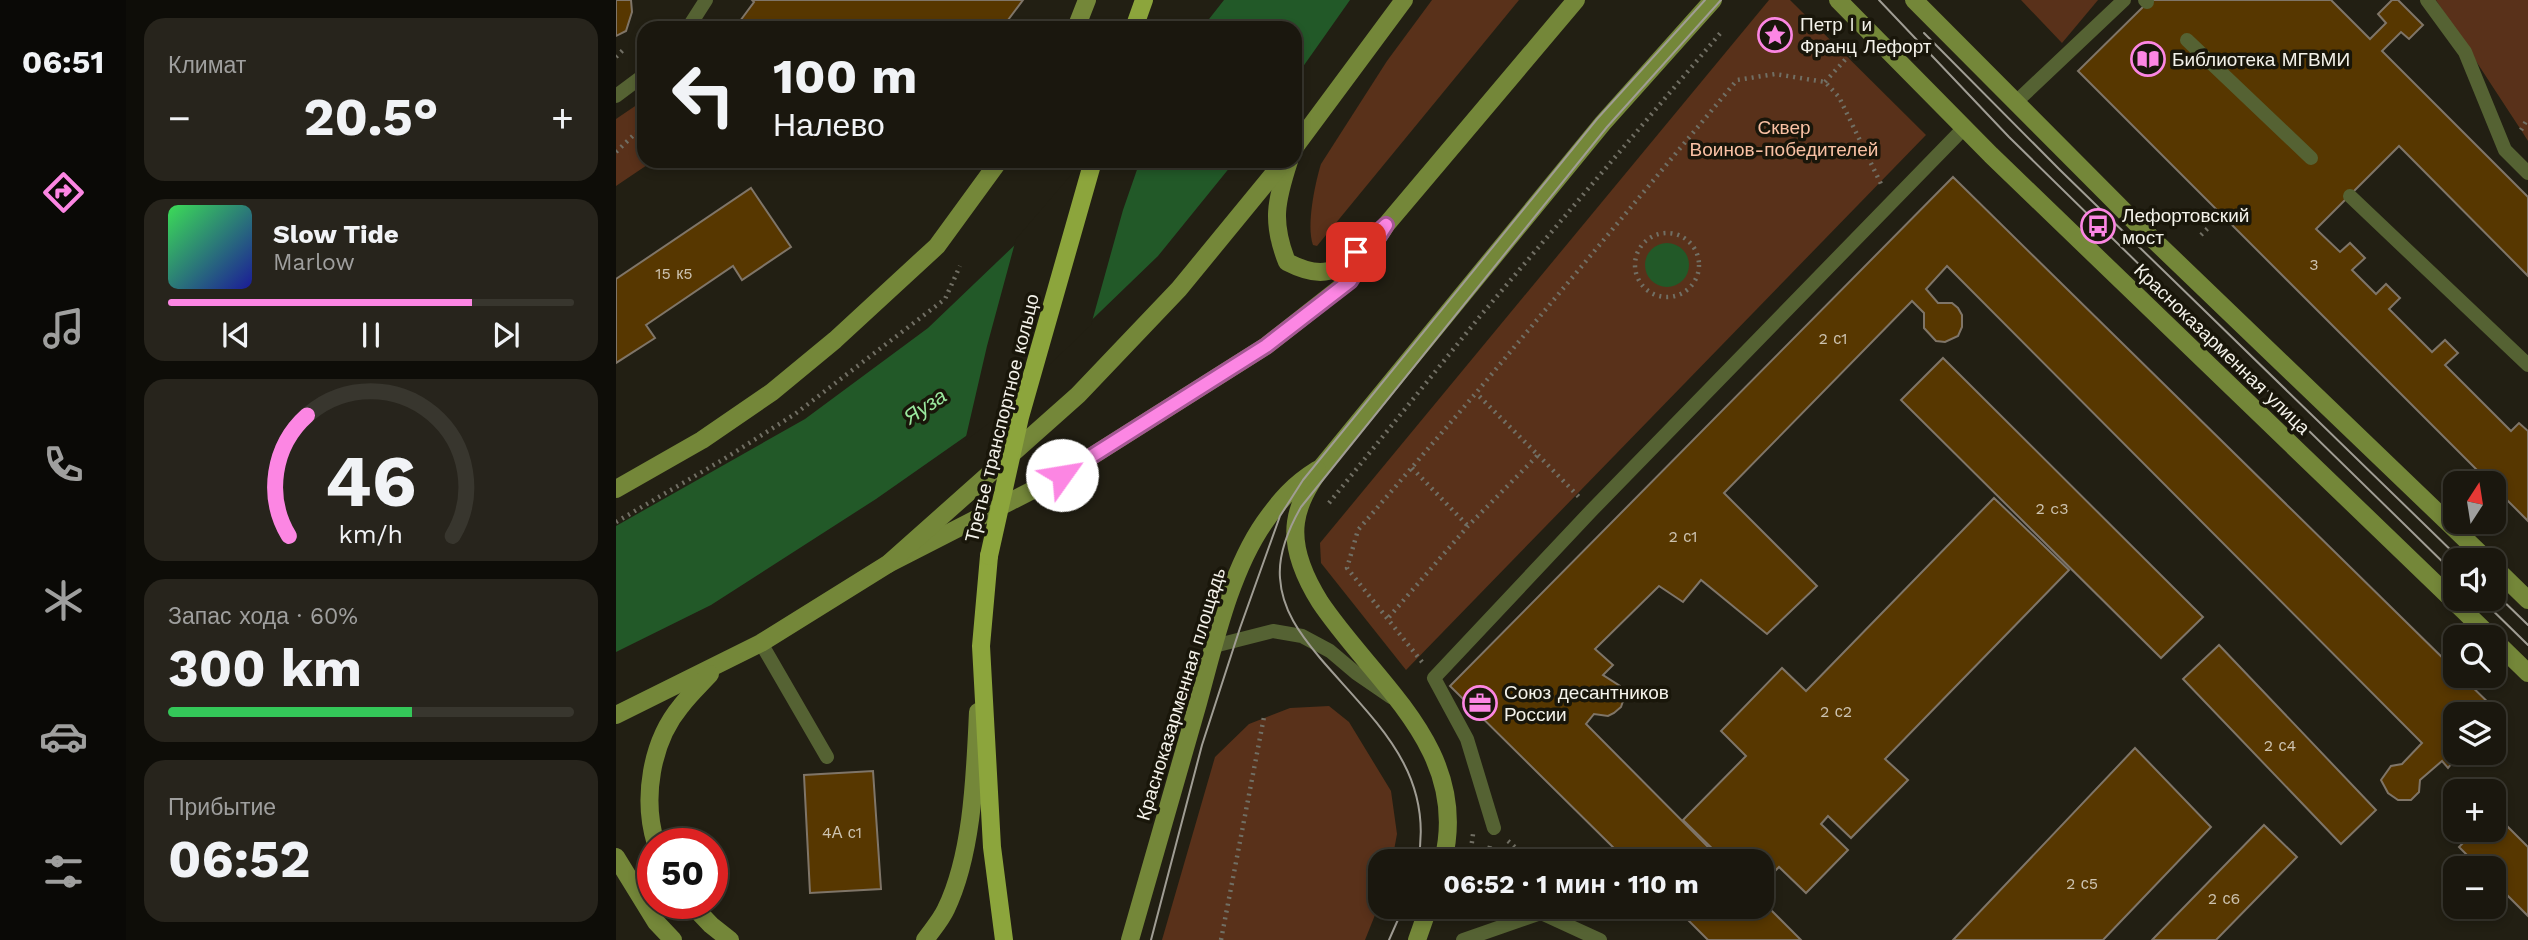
<!DOCTYPE html>
<html lang="ru">
<head>
<meta charset="utf-8">
<style>
  :root { --surface:#1a170e; --page:#27241c; --text:#f1f3f6; --muted:#9f9f9e; --line:#38362e; --accent:#fc86e3 }
  body { margin:0; font-family:"Work Sans",sans-serif; background:var(--page); color:var(--text); height:100vh; display:flex; flex-direction:column; font-size:26px; white-space:nowrap }
  * { box-sizing:border-box; margin:0 }
  p { font-size:23px; color:var(--muted) }
  .icon { flex:none; width:38px; height:38px; fill:none; stroke:currentColor; stroke-width:2; stroke-linecap:round; stroke-linejoin:round }
  .map { position:relative; flex:1; overflow:hidden }
  .details { display:flex; flex-direction:column; gap:18px; padding:18px; background:#0e0d08; width:490px }
  .details>* { flex:none }
  .top-card { position:absolute; left:21px; top:21px; width:665px; height:147px; border-radius:21px; box-shadow:0 4px 10px #0003,0 0 0 2px var(--line); background:#1a170e; color:var(--text); overflow:hidden }
  .needle { width:46px; rotate:12deg }
  .controls { position:absolute; left:1827px; top:471px; display:grid; gap:14px }
  .controls a { display:grid; place-items:center; width:63px; height:63px; border-radius:14px; background:var(--surface); box-shadow:0 4px 10px #0003,0 0 0 2px var(--line); font-size:35px }
  .speed { position:absolute; left:21px; top:828px; display:flex; gap:14px; font-size:35px; font-weight:700; text-align:center }
  .speed>* { display:grid; place-content:center; width:91px; height:91px; border-radius:50%; background:var(--surface); box-shadow:0 4px 10px #0003,0 0 0 2px var(--line); line-height:1 }
  .speed .limit { border:10px solid #d22; background:#fff; color:#111 }
  .pin { position:absolute; display:grid; place-items:center; width:60px; height:60px; color:#fff; margin:-30px; border-radius:14px; box-shadow:0 4px 10px #0006 }
  .me { position:absolute; width:77px; margin:-38px; rotate:58deg; stroke-linejoin:round; filter:drop-shadow(0 0 5px #0008) }
  .turn { display:flex; align-items:center; gap:24px; height:147px; padding:0 21px; font-size:32px }
  .turn .icon { width:91px; height:91px; stroke-width:2.5 }
  .turn b { display:block; font-size:49px; line-height:60px }
  .big { font-size:52px; font-weight:700; line-height:1.1 }
  .details .widget { flex:1; display:flex; flex-direction:column; justify-content:center; gap:10px; min-width:0; padding:0 24px; border-radius:21px; background:var(--page) }
  .details .dial { align-items:center; gap:0 }
  .dial svg { height:182px; overflow:visible; fill:none; stroke:var(--line); stroke-width:7; stroke-linecap:round; text-anchor:middle }
  .dial text { fill:var(--text); stroke:none }
  .song { display:flex; align-items:center; gap:21px }
  .cover { width:84px; height:84px; border-radius:10px; background:linear-gradient(135deg,hsl(130 70% 55%),hsl(240 70% 35%)) }
  .played { height:7px; border-radius:4px; background:linear-gradient(90deg,var(--accent) 75%,var(--line) 75%) }
  .keys { display:flex; justify-content:space-around; direction:ltr }
  .heat { display:flex; justify-content:space-between; align-items:center; font-size:38px; direction:ltr }
  .charge { height:10px; border-radius:5px; background:linear-gradient(90deg,#34c759 60%,var(--line) 0) }
  .trip { position:absolute; left:752px; top:849px; width:406px; height:70px; border-radius:21px; background:var(--surface); box-shadow:0 4px 10px #0003,0 0 0 2px var(--line); font-weight:700; line-height:70px; text-align:center }
  main { display:flex; flex:1; min-height:0 }
  .menu { display:flex; flex-direction:column; width:126px; justify-content:space-around; align-items:center; background:#0a0906; color:var(--muted) }
  .menu .icon { width:49px; height:49px }
  .menu .on { color:var(--accent) }
  .menu b { font-size:32px; color:var(--text) }
  .map>svg:first-child { display:block }
  .green { fill:#59311a }
  .water { fill:#225928 }
  .pier { fill:#221f13 }
  .building { fill:#573700; stroke:#7f7568; stroke-width:2 }
  .lines { fill:none; stroke-linecap:round; stroke-linejoin:round }
  .path { stroke:#716f64; stroke-width:4.5; stroke-dasharray:2 5; stroke-linecap:butt }
  .lane { stroke:#556233; stroke-width:14 }
  .secondary { stroke:#748739; stroke-width:18 }
  .primary { stroke:#8ca53c; stroke-width:18 }
  .tram { stroke:#a09d94; stroke-width:2 }
  .primary-bridge { stroke:#8ca53c; stroke-width:18 }
  .route-casing { stroke:#a45794; stroke-width:18 }
  .route { stroke:#fc86e3; stroke-width:12 }
  .labels { text-anchor:middle; dominant-baseline:central; stroke-width:7; stroke-linejoin:round; paint-order:stroke }
  .number-label { font-size:16px; fill:#cdc3b0 }
  .poi-label { font-size:19px; fill:#f4f2ea; stroke:#19160a; text-anchor:start }
  .park-label { font-size:19px; fill:#f9c1a4; stroke:#19160a }
  .street-label { font-size:19px; fill:#f4f2ea; stroke:#19160a }
  .water-label { font-size:21px; font-style:italic; fill:#9ae89e; stroke:#19160a }
</style>
</head>
<body>
<main>
<nav class="menu">
<b>06:51</b>
<svg class="icon on" aria-label="directions" viewBox="0 0 24 24"><path d="M12 3l9 9-9 9-9-9zM9 14v-3h6M13 9l2 2-2 2"/></svg>
<svg class="icon" aria-label="music" viewBox="0 0 24 24"><path d="M9 18V5l10-2v13"/><circle cx="6" cy="18" r="3"/><circle cx="16" cy="16" r="3"/></svg>
<svg class="icon" aria-label="phone" viewBox="0 0 24 24"><path d="M5 4h4l2 5-3 2q2 4 5 5l2-3 5 2v4C11 20 4 13 5 4z"/></svg>
<svg class="icon" aria-label="climate" viewBox="0 0 24 24"><path d="M12 3v18M4 7l16 10M4 17L20 7"/></svg>
<svg class="icon" aria-label="car" viewBox="0 0 24 24"><path d="M5 17H2v-5l4-1 3-4h7l3 4 3 1v5h-3M9 17h6M6 11h13"/><circle cx="7" cy="17" r="2"/><circle cx="17" cy="17" r="2"/></svg>
<svg class="icon" aria-label="filters" viewBox="0 0 24 24"><path d="M4 7h16M4 17h16"/><circle cx="9" cy="7" r="2"/><circle cx="15" cy="17" r="2"/></svg>
</nav>
<section class="details">
<div class="widget"><p>Климат</p>
<div class="heat"><a>−</a><b class="big">20.5°</b><a>+</a></div>
</div>
<div class="widget">
<div class="song"><i class="cover"></i><div><b>Slow Tide</b><p>Marlow</p></div></div>
<div class="played"></div>
<div class="keys"><svg class="icon" aria-label="previous" viewBox="0 0 24 24"><path d="M18 5L8 12l10 7zM5 5v14"/></svg><svg class="icon" aria-label="pause" viewBox="0 0 24 24"><path d="M8 5v14M16 5v14"/></svg><svg class="icon" aria-label="next" viewBox="0 0 24 24"><path d="M6 5l10 7-10 7zM19 5v14"/></svg></div>
</div>
<div class="widget dial"><svg viewBox="0 0 100 80">
<path d="M14 69A42 42 0 1 1 86 69"/>
<path d="M14 69A42 42 0 0 1 22 16" stroke="#fc86e3"/>
<text x="50" y="56" font-size="32" font-weight="700">46</text>
<text x="50" y="72" font-size="11">km/h</text>
</svg></div>
<div class="widget"><p>Запас хода · 60%</p><b class="big">300 km</b><div class="charge"></div></div>
<div class="widget"><p>Прибытие</p><b class="big">06:52</b></div>
</section>
<div class="map">
<svg width="1912" height="940" viewBox="0 0 1912 940">
  <rect width="100%" height="100%" fill="#221f13"/>
  <g class="green">
    <path d="M 816,0 L 903,0 L 701,246 L 697,245 C 690,226 699,183 705,164 L 771,61 Z"/>
    <path d="M 1153,0 L 1174,0 L 1310,135 L 790,670 L 705,563 L 704,543 Z"/>
    <path d="M 1405,0 L 1482,0 L 1446,43 Z"/>
    <path d="M 1820,0 L 1912,0 L 1912,141 L 1905,130 Z"/>
    <path d="M 28,100 L 28,161 L 37,161 L 0,186 L 0,119 Z"/>
    <path d="M 713,706 L 733,722 L 775,791 L 781,834 L 776,861 L 765,861 L 765,900 L 749,940 L 546,940 L 599,757 L 633,724 L 674,708 Z"/>
  </g>
  <g class="water">
    <path d="M 608,0 L 734,0 L 679,78 L 679,28 L 586,28 Z"/>
    <path d="M 472,161 L 619,161 L 542,256 L 370,422 L 260,499 L 95,605 L 0,652 L 0,526 L 189,419 L 312,328 L 404,240 Z"/>
    <circle cx="1051" cy="265" r="22"/>
  </g>
  <path class="pier" d="M 467,161 L 524,161 L 507,210 L 475,325 L 372,424 L 349,441 L 371,346 L 400,239 Z"/>
  <g class="building">
    <path d="M 0,0 L 15,0 L 16,12 L 10,31 L 0,36 Z"/>
    <path d="M 136,0 L 407,0 L 386,28 L 132,28 L 124,21 L 138,2 Z"/>
    <path d="M 1534,0 L 1715,0 L 1754,39 L 1770,23 L 1762,14 L 1776,0 L 1782,0 L 1807,25 L 1793,39 L 1785,32 L 1766,51 L 1912,197 L 1912,276 L 1783,146 L 1700,229 L 1724,252 L 1734,243 L 1749,258 L 1736,270 L 1760,294 L 1770,284 L 1784,298 L 1773,309 L 1816,352 L 1829,340 L 1842,353 L 1829,365 L 1895,431 L 1903,423 L 1912,431 L 1912,521 L 1878,487 L 1878,483 L 1874,483 L 1462,71 Z"/>
    <path d="M 1337,177 L 1839,670 L 1839,676 L 1845,676 L 1882,712 L 1878,716 L 1878,714 L 1839,714 L 1839,752 L 1845,752 L 1832,768 L 1826,761 L 1804,780 L 1803,792 L 1795,800 L 1782,800 L 1772,793 L 1765,780 L 1775,766 L 1786,764 L 1806,743 L 1331,266 L 1310,289 L 1322,303 L 1336,303 L 1342,308 L 1346,315 L 1346,327 L 1342,336 L 1329,342 L 1320,341 L 1308,328 L 1308,313 L 1296,301 L 1108,493 L 1201,586 L 1151,634 L 1085,580 L 1067,602 L 1043,586 L 979,649 L 997,665 L 987,675 L 1004,686 L 1008,698 L 1005,707 L 998,713 L 992,716 L 978,714 L 970,724 L 1106,861 L 1011,861 L 834,686 Z"/>
    <path d="M 135,188 L 175,247 L 126,280 L 117,266 L 30,325 L 39,338 L 0,363 L 0,279 Z"/>
    <path d="M 1327,358 L 1587,617 L 1545,658 L 1285,400 Z"/>
    <path d="M 1378,498 L 1453,570 L 1269,759 L 1292,780 L 1235,838 L 1212,816 L 1205,824 L 1232,850 L 1190,893 L 1163,867 L 1146,884 L 1146,861 L 1109,861 L 1067,820 L 1130,756 L 1105,731 L 1166,668 L 1190,691 Z"/>
    <path d="M 1603,645 L 1760,810 L 1725,844 L 1567,679 Z"/>
    <path d="M 1519,748 L 1595,827 L 1487,940 L 1337,940 Z"/>
    <path d="M 257,771 L 265,889 L 194,893 L 188,775 Z"/>
    <path d="M 1878,813 L 1912,847 L 1912,916 L 1878,882 L 1878,868 L 1864,868 L 1843,847 L 1860,830 L 1878,830 Z"/>
    <path d="M 1648,825 L 1681,857 L 1600,940 L 1536,940 Z"/>
    <path d="M 1146,901 L 1185,940 L 1092,940 L 1058,906 L 1146,906 Z"/>
  </g>
  <g class="lines">
    <g class="path">
      <path d="M 0,57 L 9,48"/>
      <path d="M 1209,82 L 1236,52"/>
      <path d="M 1905,130 L 1912,118"/>
      <path d="M 0,152 L 28,125"/>
      <circle cx="1051" cy="265" r="32"/>
      <path d="M 1585,235 L 1594,226"/>
      <path d="M 922,455 L 963,497"/>
      <path d="M 796,468 L 852,526"/>
      <path d="M 713,503 L 865,315 L 1107,30"/>
      <path d="M 0,522 L 108,459 L 179,414 L 329,299 L 344,266"/>
      <path d="M 773,617 L 852,526 L 922,455 L 860,393"/>
      <path d="M 806,662 L 731,568 L 742,530 L 860,393 L 1121,80 L 1159,74 L 1209,82 L 1223,97 L 1265,184"/>
      <path d="M 892,841 L 915,861"/>
      <path d="M 854,857 L 857,834"/>
      <path d="M 870,861 L 874,846"/>
      <path d="M 845,906 L 845,918"/>
      <path d="M 605,940 L 648,717"/>
    </g>
    <g class="lane">
      <path d="M 1529,0 L 1531,2"/>
      <path d="M 1811,0 L 1849,52 L 1889,150 L 1912,173"/>
      <path d="M 72,28 L 90,0"/>
      <path d="M 1571,40 L 1695,158"/>
      <path d="M 0,96 L 28,75"/>
      <path d="M 1400,102 L 1508,0"/>
      <path d="M 1734,196 L 1912,365"/>
      <path d="M 145,643 L 211,757"/>
      <path d="M 598,646 L 657,631 L 686,636 L 714,651 L 740,673 L 775,697"/>
      <path d="M 878,828 L 851,739 L 818,678 L 976,510 L 1348,128"/>
      <path d="M 847,940 L 925,913 L 984,940"/>
    </g>
    <g class="secondary">
      <path d="M 1222,0 L 1375,155 L 1875,637"/>
      <path d="M 1298,0 L 1519,222 L 1871,560"/>
      <path d="M 460,28 L 471,0"/>
      <path d="M 679,147 L 788,0"/>
      <path d="M 673,161 C 660,201 655,222 671,262 C 712,283 722,269 752,242"/>
      <path d="M 0,489 L 86,440 L 156,392 L 219,340 L 321,246 L 383,161"/>
      <path d="M 272,564 L 446,475 L 650,346 L 734,280 L 770,225 L 960,0"/>
      <path d="M 1878,567 L 1912,600"/>
      <path d="M 1878,640 L 1912,673"/>
      <path d="M 0,715 L 145,643 L 272,564 L 462,395 L 563,289 L 668,161"/>
      <path d="M 40,844 C 26,799 35,742 65,706 C 74,694 85,684 94,674"/>
      <path d="M 0,857 L 40,922 L 57,940"/>
      <path d="M 827,861 C 855,749 759,684 704,602 C 689,578 676,550 680,522 C 683,501 693,486 704,469 L 987,123 L 1097,0"/>
      <path d="M 74,903 L 95,925 L 114,940"/>
      <path d="M 309,940 C 316,930 325,920 330,909 C 357,853 359,773 362,712"/>
      <path d="M 514,940 C 537,861 559,782 582,703 C 598,645 614,572 648,523 C 664,500 677,485 701,470"/>
      <path d="M 801,940 L 813,906"/>
    </g>
    <g class="primary">
      <path d="M 518,28 L 528,0"/>
      <path d="M 373,556 L 365,646 L 376,847 L 388,940"/>
    </g>
    <g class="tram">
      <path d="M 1263,0 L 1393,137 L 1839,574"/>
      <path d="M 1308,33 L 1444,170 L 1845,560"/>
      <path d="M 1878,592 L 1912,625"/>
      <path d="M 1864,598 L 1912,645"/>
      <path d="M 802,861 C 819,770 757,720 704,658 C 684,634 666,610 664,578 C 662,553 673,528 685,507 L 991,127 L 1105,0"/>
      <path d="M 535,940 L 586,745 L 624,628 L 664,516 L 687,480 L 981,119 L 1089,0"/>
      <path d="M 773,940 L 788,906"/>
    </g>
    <path class="primary-bridge" d="M 373,556 L 404,417 L 477,161"/>
  </g>
  <g class="lines">
    <g class="route-casing">
      <path id="route" d="M 446,475 L 650,346 L 734,281 L 770,225 L 740,252"/>
    </g>
    <use href="#route" class="route"/>
  </g>
  <defs>
    <g id="sight-ring" transform="scale(1.75)"><circle r="9.5" fill="#19160a" stroke="#fc86e3" stroke-width="1.5"/><path d="M0-6L1.8-2.2L6-1.7L2.9 1.2L3.7 5.4L0 3.3L-3.7 5.4L-2.9 1.2L-6-1.7L-1.8-2.2Z" fill="#fc86e3"/></g>
    <g id="library-ring" transform="scale(1.75)"><circle r="9.5" fill="#19160a" stroke="#fc86e3" stroke-width="1.5"/><path d="M-6-4Q-3-5.5-.7-3.5V5Q-3 3-6 4ZM6-4Q3-5.5 .7-3.5V5Q3 3 6 4Z" fill="#fc86e3"/></g>
    <g id="bus-ring" transform="scale(1.75)"><circle r="9.5" fill="#19160a" stroke="#fc86e3" stroke-width="1.5"/><path d="M-5-6H5V4H4V6H2V4H-2V6H-4V4H-5ZM-3.5-4V0h7V-4ZM-3.5 1.2v1.5H-2V1.2ZM2 1.2v1.5H3.5V1.2Z" fill="#fc86e3"/></g>
    <g id="office-ring" transform="scale(1.75)"><circle r="9.5" fill="#19160a" stroke="#fc86e3" stroke-width="1.5"/><path d="M-6-3h4V-5.5h4V-3h4V5H-6ZM-1-4.5V-3h2v-1.5ZM-6 0V1H6V0Z" fill="#fc86e3"/></g>
  </defs>
  <g fill-rule="evenodd">
    <use href="#sight-ring" x="1159" y="35"/>
    <use href="#library-ring" x="1532" y="59"/>
    <use href="#bus-ring" x="1482" y="226"/>
    <use href="#office-ring" x="864" y="703"/>
  </g>
  <g class="labels">
    <g class="number-label">
      <text x="1698" y="264">3</text>
      <text x="58" y="273">15 к5</text>
      <text x="1217" y="338">2 с1</text>
      <text x="1436" y="508">2 c3</text>
      <text x="1067" y="536">2 с1</text>
      <text x="1220" y="711">2 с2</text>
      <text x="1664" y="745">2 с4</text>
      <text x="226" y="832">4А с1</text>
      <text x="1466" y="883">2 с5</text>
      <text x="1608" y="898">2 с6</text>
    </g>
    <g class="poi-label">
      <text x="1184" y="24">Петр I и<tspan x="1184" dy="22">Франц Лефорт</tspan></text>
      <text x="1556" y="59">Библиотека МГВМИ</text>
      <text x="1506" y="215">Лефортовский<tspan x="1506" dy="22">мост</tspan></text>
      <text x="888" y="692">Союз десантников<tspan x="888" dy="22">России</tspan></text>
    </g>
    <g class="park-label">
      <text x="1168" y="127">Сквер<tspan x="1168" dy="22">Воинов-победителей</tspan></text>
    </g>
    <g class="street-label">
      <text transform="translate(1606 349) rotate(44)">Красноказарменная улица</text>
      <text transform="translate(386 418) rotate(-76)">Третье транспортное кольцо</text>
      <text transform="translate(565 694) rotate(-73)">Красноказарменная площадь</text>
    </g>
    <g class="water-label">
      <text transform="translate(309 406) rotate(-34)">Яуза</text>
    </g>
  </g>
</svg>
<div class="controls">
<a><svg class="needle" viewBox="-14 -14 28 28"><path d="M0-13l5 13h-10z" fill="#e53935"/><path d="M0 13l5-13h-10z" fill="#9f9f9e"/></svg></a>
<a><svg class="icon" aria-label="sound" viewBox="0 0 24 24"><path d="M4 9h4l5-4v14l-5-4H4zM17 9q2 3 0 6"/></svg></a>
<a><svg class="icon" aria-label="search" viewBox="0 0 24 24"><circle cx="10" cy="10" r="6"/><path d="M15 15l6 6"/></svg></a>
<a><svg class="icon" aria-label="layers" viewBox="0 0 24 24"><path d="M12 4l9 5-9 5-9-5zM3 14l9 5 9-5"/></svg></a>
<a>+</a>
<a>−</a>
</div>
<div class="speed"><div class="limit">50</div></div>
<div class="pin" style="left:740px;top:252px;background:#d93025"><svg class="icon" aria-label="arrive" viewBox="0 0 24 24"><path d="M6 21V4h12l-3 4 3 4H6"/></svg></div>
<svg class="me" style="left:446px;top:475px" viewBox="-20 -20 40 40"><circle r="19" fill="#fff"/><path d="M0-13L10 11 0 6-10 11z" fill="#fc86e3"/></svg>
<div class="trip">06:52 · 1 мин · 110 m</div>
<div class="top-card">
<div class="turn"><svg class="icon" aria-label="left" viewBox="0 0 24 24"><path d="M17 20v-9H6M10 6l-5 5 5 5"/></svg><div><b>100 m</b>Налево</div></div>
</div>
</div>
</main>
</body>
</html>
